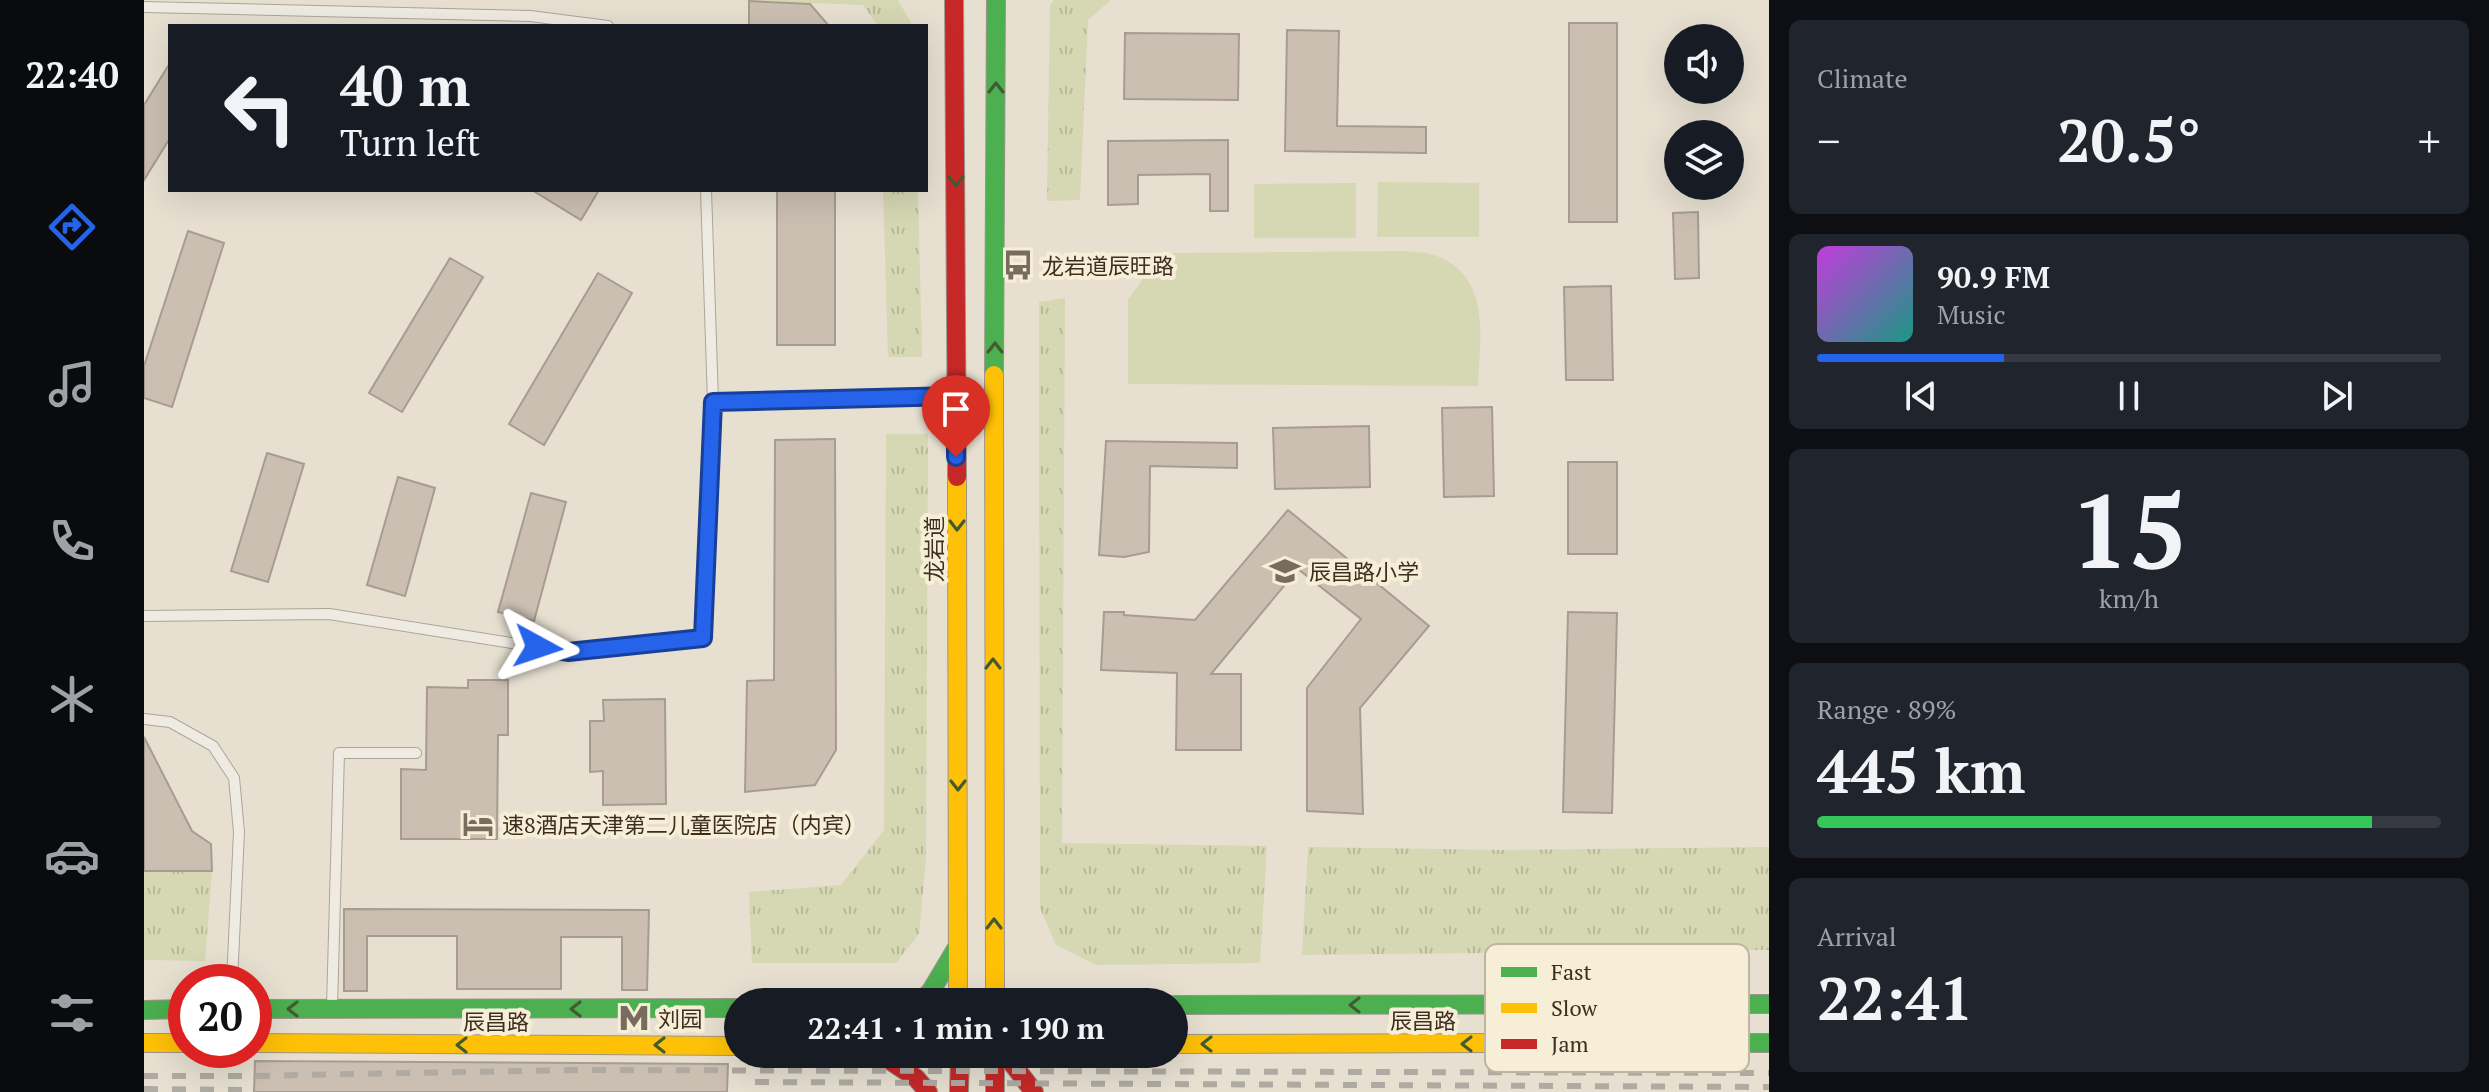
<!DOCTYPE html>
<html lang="en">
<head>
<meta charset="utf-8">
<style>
  :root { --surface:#171b24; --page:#20242c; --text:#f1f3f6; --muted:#9ea1a6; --line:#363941; --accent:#2563eb }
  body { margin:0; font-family:"PT Serif","Noto Sans SC",serif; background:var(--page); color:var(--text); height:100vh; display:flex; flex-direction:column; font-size:30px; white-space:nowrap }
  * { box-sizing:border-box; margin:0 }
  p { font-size:26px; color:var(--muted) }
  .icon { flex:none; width:44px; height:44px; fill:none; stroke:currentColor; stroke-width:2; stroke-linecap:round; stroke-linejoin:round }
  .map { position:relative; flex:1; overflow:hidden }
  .details { display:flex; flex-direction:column; gap:20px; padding:20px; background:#0d0f14; width:720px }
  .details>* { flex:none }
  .banner { position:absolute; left:24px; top:24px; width:760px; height:168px; border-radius:0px; box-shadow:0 8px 32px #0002; background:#171b24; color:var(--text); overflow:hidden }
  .buttons { position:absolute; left:1520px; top:24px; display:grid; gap:16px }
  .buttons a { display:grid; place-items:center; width:80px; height:80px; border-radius:50%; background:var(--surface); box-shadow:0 8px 32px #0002; font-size:40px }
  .speed { position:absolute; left:24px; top:964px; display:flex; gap:16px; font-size:40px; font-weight:700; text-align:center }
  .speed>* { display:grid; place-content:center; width:104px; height:104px; border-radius:50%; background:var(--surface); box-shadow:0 8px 32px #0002; line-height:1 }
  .speed .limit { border:12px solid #d22; background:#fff; color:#111 }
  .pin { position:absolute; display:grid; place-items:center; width:68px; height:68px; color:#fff; margin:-82px -34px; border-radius:50% 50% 50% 0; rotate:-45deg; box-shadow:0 0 8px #0007 }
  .pin .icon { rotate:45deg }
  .me { position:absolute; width:88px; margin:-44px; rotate:95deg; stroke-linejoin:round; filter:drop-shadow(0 0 6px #0008) }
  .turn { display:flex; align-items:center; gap:28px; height:168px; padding:0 40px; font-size:36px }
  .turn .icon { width:104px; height:104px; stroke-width:2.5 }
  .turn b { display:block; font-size:56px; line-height:68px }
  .big { font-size:60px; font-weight:700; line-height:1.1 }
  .details .card { flex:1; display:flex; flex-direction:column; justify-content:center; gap:12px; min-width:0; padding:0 28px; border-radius:12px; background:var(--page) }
  .details .dial { align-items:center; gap:0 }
  .dial b { font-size:104px; line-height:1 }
  .song { display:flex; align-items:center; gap:24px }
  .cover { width:96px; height:96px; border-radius:12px; background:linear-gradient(135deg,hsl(290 70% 55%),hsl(170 70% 35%)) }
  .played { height:8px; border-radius:4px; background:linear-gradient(90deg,var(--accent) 30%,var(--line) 30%) }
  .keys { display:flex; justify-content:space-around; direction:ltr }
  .heat { display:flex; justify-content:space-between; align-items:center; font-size:44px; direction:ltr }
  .charge { height:12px; border-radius:6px; background:linear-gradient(90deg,#34c759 89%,var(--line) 0) }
  .trip { position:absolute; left:580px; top:988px; width:464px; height:80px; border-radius:40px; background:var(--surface); box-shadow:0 8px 32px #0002; font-weight:700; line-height:80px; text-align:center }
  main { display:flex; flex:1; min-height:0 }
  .tabs { display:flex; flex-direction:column; width:144px; justify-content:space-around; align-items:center; background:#090b0e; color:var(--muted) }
  .tabs .icon { width:56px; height:56px }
  .tabs .current { color:var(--accent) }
  .tabs b { font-size:36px; color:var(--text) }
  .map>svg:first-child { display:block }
  .grass { fill:url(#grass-tufts) }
  .garden { fill:#d6d7b3 }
  .building { fill:#cbbfb2; stroke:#a89c90; stroke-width:2 }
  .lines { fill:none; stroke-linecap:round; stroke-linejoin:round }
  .lane-casing { stroke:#ada599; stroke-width:12 }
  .fast-casing { stroke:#9c958a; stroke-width:20 }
  .slow-casing { stroke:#9c958a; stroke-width:20 }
  .jam-casing { stroke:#9c958a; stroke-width:20 }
  .lane { stroke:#efebe3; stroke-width:10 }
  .fast { stroke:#4caf50; stroke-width:18 }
  .slow { stroke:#ffc107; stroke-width:18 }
  .jam { stroke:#c62828; stroke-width:18 }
  .rail { stroke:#afaaa2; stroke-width:6; stroke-dasharray:14 14; stroke-linecap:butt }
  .oneway { stroke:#425b31 }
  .route-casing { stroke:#184099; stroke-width:20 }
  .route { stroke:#2563eb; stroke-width:14 }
  .labels { text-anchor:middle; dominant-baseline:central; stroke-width:8; stroke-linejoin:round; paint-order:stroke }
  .poi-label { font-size:22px; fill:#3d2e20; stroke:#f7eed8; text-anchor:start }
  .street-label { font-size:22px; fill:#3d2e20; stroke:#f7eed8 }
  .key { fill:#f7eed8; stroke:#bfb4a1; stroke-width:2 }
  .key-label { font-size:22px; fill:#3d2e20 }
</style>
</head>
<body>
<main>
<nav class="tabs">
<b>22:40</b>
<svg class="icon current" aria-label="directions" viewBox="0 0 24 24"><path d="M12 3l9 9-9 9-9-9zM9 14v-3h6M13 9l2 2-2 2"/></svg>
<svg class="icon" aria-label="music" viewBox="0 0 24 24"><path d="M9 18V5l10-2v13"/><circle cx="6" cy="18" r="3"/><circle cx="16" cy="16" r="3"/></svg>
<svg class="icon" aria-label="phone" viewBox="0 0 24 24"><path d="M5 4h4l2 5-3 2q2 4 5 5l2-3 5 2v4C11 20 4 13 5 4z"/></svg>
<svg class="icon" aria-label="climate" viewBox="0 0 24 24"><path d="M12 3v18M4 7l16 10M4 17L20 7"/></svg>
<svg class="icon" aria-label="car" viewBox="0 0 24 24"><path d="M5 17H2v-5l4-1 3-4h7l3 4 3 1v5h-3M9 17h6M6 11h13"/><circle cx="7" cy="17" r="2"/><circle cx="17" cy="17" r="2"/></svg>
<svg class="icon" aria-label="filters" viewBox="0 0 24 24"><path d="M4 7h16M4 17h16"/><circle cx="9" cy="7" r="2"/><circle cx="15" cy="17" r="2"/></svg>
</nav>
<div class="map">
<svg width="1625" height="1092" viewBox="0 0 1625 1092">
  <defs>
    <pattern id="grass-tufts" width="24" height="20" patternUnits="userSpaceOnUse" patternTransform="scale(2)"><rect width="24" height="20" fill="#d6d7b3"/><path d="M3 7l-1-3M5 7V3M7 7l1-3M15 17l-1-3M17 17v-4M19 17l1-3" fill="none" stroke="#b9b99a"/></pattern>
  </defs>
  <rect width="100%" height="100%" fill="#e7e0d1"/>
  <g class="grass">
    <path d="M 592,0 L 754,0 L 769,26 L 734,26 L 719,5 Z"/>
    <path d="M 910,0 L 967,0 L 944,20 L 936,200 L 903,201 L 906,5 Z"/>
    <path d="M 739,190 L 774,190 L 778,357 L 744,357 Z"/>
    <path d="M 921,298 L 918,843 L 1123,846 L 1116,963 L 952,965 L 912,945 L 896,908 L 895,302 Z"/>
    <path d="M 742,434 L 784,434 L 782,858 L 775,934 L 752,963 L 608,963 L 605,892 L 697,885 L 740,830 Z"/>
    <path d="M 1164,847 L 1362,850 L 1625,847 L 1625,950 L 1158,955 Z"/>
    <path d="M 0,871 L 68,871 L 61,961 L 0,960 Z"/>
  </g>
  <g class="garden">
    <path d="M 1234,182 L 1335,183 L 1335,237 L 1233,237 Z"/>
    <path d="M 1212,183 L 1212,238 L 1110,238 L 1110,184 Z"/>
    <path d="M 1259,251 C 1269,252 1281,252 1290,255 C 1348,275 1336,337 1334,386 L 984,384 L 984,300 L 1008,266 L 1030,253 Z"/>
  </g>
  <g class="building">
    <path d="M 605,1 L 666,4 L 685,26 L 605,26 Z"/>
    <rect x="1425" y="23" width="48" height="199"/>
    <path d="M 1143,30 L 1195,31 L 1193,126 L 1282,127 L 1282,153 L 1141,151 Z"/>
    <path d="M 981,33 L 1095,34 L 1094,100 L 980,99 Z"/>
    <path d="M 26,63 L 26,138 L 0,180 L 0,105 Z"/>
    <path d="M 1084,140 L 1084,211 L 1066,211 L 1066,174 L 994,175 L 994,204 L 964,205 L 964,141 Z"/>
    <path d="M 388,190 L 455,190 L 437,220 Z"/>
    <rect x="633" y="190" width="58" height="155"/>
    <path d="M 1554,212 L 1555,278 L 1531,279 L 1529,213 Z"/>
    <path d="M 44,231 L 80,243 L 28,407 L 0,398 L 0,366 Z"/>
    <path d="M 306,258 L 339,277 L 258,412 L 225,393 Z"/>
    <path d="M 454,273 L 488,293 L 400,445 L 365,424 Z"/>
    <path d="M 1467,286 L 1469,380 L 1422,380 L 1420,287 Z"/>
    <path d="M 1348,407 L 1350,496 L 1300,497 L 1298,408 Z"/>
    <path d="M 1225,426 L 1226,487 L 1131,489 L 1129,428 Z"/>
    <path d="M 691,439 L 692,750 L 671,785 L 601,792 L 603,681 L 630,680 L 631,440 Z"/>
    <path d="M 962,441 L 1093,443 L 1093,468 L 1006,466 L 1005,552 L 980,557 L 955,555 Z"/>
    <path d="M 123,453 L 160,464 L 124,582 L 87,571 Z"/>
    <rect x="1424" y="462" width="49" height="92"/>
    <path d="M 254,477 L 291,488 L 261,596 L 223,585 Z"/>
    <path d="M 387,493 L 422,502 L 390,621 L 354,612 Z"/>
    <path d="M 1144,510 L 1285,626 L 1216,708 L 1219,814 L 1163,811 L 1163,688 L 1217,619 L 1154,569 L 1067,674 L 1097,674 L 1097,750 L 1032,750 L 1033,673 L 957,670 L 960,612 L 980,612 L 980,615 L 1051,620 Z"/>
    <path d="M 1424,612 L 1473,613 L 1468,813 L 1419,812 Z"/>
    <path d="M 324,680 L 364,680 L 364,735 L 354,735 L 353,839 L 257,839 L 257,769 L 282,770 L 283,687 L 324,688 Z"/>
    <path d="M 521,699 L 522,804 L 459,805 L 459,771 L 446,772 L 446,721 L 460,721 L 459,700 Z"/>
    <path d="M 0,737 L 48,831 L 67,844 L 68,871 L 0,871 Z"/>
    <path d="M 200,909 L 505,910 L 503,990 L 478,990 L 478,937 L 417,937 L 417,989 L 313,989 L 313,936 L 223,936 L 223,991 L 200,991 Z"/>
    <path d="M 111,1061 L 584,1064 L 583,1092 L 110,1092 Z"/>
  </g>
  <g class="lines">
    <g class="lane-casing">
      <g id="lane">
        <path d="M 0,7 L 386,16 L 464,26"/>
        <path d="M 569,402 L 810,396"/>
        <path d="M 0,616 L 185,614 L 424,652 L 559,638 L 569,402 L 562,190"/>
        <path d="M 0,719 L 26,722 L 69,746 L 90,778 L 95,832 L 88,982"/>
        <path d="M 188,1007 L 195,753 L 272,753"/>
      </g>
    </g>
    <g class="fast-casing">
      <g id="fast">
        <path d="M 850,375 L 852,0"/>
        <path d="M 777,1002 L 787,991 L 812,949"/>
        <path d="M 1030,1005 L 1625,1004"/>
        <path d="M 110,1009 L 594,1008"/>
        <path d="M 0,1010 L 42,1009"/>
        <path d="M 1358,1043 L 1625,1043"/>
      </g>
    </g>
    <g class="slow-casing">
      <g id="slow">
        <path d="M 850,375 L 851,1002"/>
        <path d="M 813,477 L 814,1002"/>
        <path d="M 0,1043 L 42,1043"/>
        <path d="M 110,1043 L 594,1046"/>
        <path d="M 1030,1044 L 1358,1043"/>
      </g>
    </g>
    <g class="jam-casing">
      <g id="jam">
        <path d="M 810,0 L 813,477"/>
        <path d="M 736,1054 L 772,1078 L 784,1092"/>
        <path d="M 851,1054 L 851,1092"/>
        <path d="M 861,1054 L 890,1092"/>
        <path d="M 815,1092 L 816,1054"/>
      </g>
    </g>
    <use href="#lane" class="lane"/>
    <use href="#fast" class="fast"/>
    <use href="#slow" class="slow"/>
    <use href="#jam" class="jam"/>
    <g class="rail">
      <path d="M 0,1076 L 106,1076 L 434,1070 L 1625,1073"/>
      <path d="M 611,1082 L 1625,1087"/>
      <path d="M 0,1089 L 105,1090"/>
    </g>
  </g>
  <defs><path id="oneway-chevron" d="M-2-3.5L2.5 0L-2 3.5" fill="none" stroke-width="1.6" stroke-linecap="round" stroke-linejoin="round" transform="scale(2)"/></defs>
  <g class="oneway">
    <use href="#oneway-chevron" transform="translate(852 88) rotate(-90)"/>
    <use href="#oneway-chevron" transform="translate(812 181) rotate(89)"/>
    <use href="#oneway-chevron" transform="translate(851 348) rotate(-90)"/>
    <use href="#oneway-chevron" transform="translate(813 525) rotate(90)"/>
    <use href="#oneway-chevron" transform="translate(849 664) rotate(-90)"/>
    <use href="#oneway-chevron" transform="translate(814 785) rotate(90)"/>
    <use href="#oneway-chevron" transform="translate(850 924) rotate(-90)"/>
    <use href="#oneway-chevron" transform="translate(1211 1005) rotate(180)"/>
    <use href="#oneway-chevron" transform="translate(149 1009) rotate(180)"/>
    <use href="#oneway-chevron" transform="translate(432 1009) rotate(180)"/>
    <use href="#oneway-chevron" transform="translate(1063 1044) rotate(180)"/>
    <use href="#oneway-chevron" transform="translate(1323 1044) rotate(180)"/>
    <use href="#oneway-chevron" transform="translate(318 1045) rotate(-180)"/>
    <use href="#oneway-chevron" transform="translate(516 1045) rotate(-180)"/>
  </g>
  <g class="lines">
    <g class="route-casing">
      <path id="route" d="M 394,647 L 424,652 L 559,638 L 569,402 L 812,396 L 812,457"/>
    </g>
    <use href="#route" class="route"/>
  </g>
  <defs>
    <g id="bus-bare" transform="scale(2.4)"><path d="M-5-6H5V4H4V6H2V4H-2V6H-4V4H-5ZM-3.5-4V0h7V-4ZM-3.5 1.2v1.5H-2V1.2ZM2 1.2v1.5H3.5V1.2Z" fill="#786c5e" stroke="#f7eed8" stroke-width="2.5" paint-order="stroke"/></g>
    <g id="school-bare" transform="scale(2.4)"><path d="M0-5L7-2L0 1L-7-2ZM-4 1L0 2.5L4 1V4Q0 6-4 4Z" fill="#786c5e" stroke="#f7eed8" stroke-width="2.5" paint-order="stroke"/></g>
    <g id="hotel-bare" transform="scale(2.4)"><path d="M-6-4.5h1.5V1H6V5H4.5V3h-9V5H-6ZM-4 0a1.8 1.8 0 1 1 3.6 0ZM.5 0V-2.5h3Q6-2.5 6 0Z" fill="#786c5e" stroke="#f7eed8" stroke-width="2.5" paint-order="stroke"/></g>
    <g id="metro-bare" transform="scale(2.4)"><path d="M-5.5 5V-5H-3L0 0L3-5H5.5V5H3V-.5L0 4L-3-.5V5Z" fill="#786c5e" stroke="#f7eed8" stroke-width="2.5" paint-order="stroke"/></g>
  </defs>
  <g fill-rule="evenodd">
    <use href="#bus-bare" x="874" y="265"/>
    <use href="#school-bare" x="1141" y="571"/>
    <use href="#hotel-bare" x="334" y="824"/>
    <use href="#metro-bare" x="490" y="1018"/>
  </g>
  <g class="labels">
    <g class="poi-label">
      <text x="898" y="265">龙岩道辰旺路</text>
      <text x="1165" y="571">辰昌路小学</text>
      <text x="358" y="824">速8酒店天津第二儿童医院店（内宾）</text>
      <text x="514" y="1018">刘园</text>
    </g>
    <g class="street-label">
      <text transform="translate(789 549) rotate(-90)">龙岩道</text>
      <text x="1279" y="1020">辰昌路</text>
      <text x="352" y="1021">辰昌路</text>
    </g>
  </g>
  <rect x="1341" y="944" width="264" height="128" rx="12" class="key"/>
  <rect x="1357" y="967" width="36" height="10" fill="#4caf50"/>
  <rect x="1357" y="1003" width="36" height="10" fill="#ffc107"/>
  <rect x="1357" y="1039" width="36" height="10" fill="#c62828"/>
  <g class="key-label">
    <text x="1407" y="980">Fast</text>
    <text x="1407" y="1016">Slow</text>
    <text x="1407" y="1052">Jam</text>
  </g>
</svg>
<div class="buttons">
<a><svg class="icon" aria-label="sound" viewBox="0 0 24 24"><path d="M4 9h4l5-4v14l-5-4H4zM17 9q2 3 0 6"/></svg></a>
<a><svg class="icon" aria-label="layers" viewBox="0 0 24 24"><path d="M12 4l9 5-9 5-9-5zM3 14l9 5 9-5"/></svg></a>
</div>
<div class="speed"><div class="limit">20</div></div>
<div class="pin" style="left:812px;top:457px;background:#d93025"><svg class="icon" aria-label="arrive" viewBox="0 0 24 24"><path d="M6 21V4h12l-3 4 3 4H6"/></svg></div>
<svg class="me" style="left:394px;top:647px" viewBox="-20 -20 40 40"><path d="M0-17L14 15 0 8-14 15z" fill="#2563eb" stroke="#fff" stroke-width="4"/></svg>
<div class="trip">22:41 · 1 min · 190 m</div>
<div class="banner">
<div class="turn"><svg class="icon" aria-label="left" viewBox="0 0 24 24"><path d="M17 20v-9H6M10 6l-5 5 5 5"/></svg><div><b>40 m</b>Turn left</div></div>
</div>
</div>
<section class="details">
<div class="card"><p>Climate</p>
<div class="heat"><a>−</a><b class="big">20.5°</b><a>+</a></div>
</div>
<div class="card">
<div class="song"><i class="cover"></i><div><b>90.9 FM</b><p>Music</p></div></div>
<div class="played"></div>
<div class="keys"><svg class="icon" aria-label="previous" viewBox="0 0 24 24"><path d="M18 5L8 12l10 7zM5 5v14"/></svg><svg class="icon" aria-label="pause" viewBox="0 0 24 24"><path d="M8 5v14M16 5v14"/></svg><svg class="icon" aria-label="next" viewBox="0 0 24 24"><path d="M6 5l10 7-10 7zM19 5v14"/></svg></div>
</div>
<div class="card dial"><b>15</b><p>km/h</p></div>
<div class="card"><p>Range · 89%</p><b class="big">445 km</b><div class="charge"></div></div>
<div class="card"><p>Arrival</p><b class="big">22:41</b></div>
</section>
</main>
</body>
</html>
